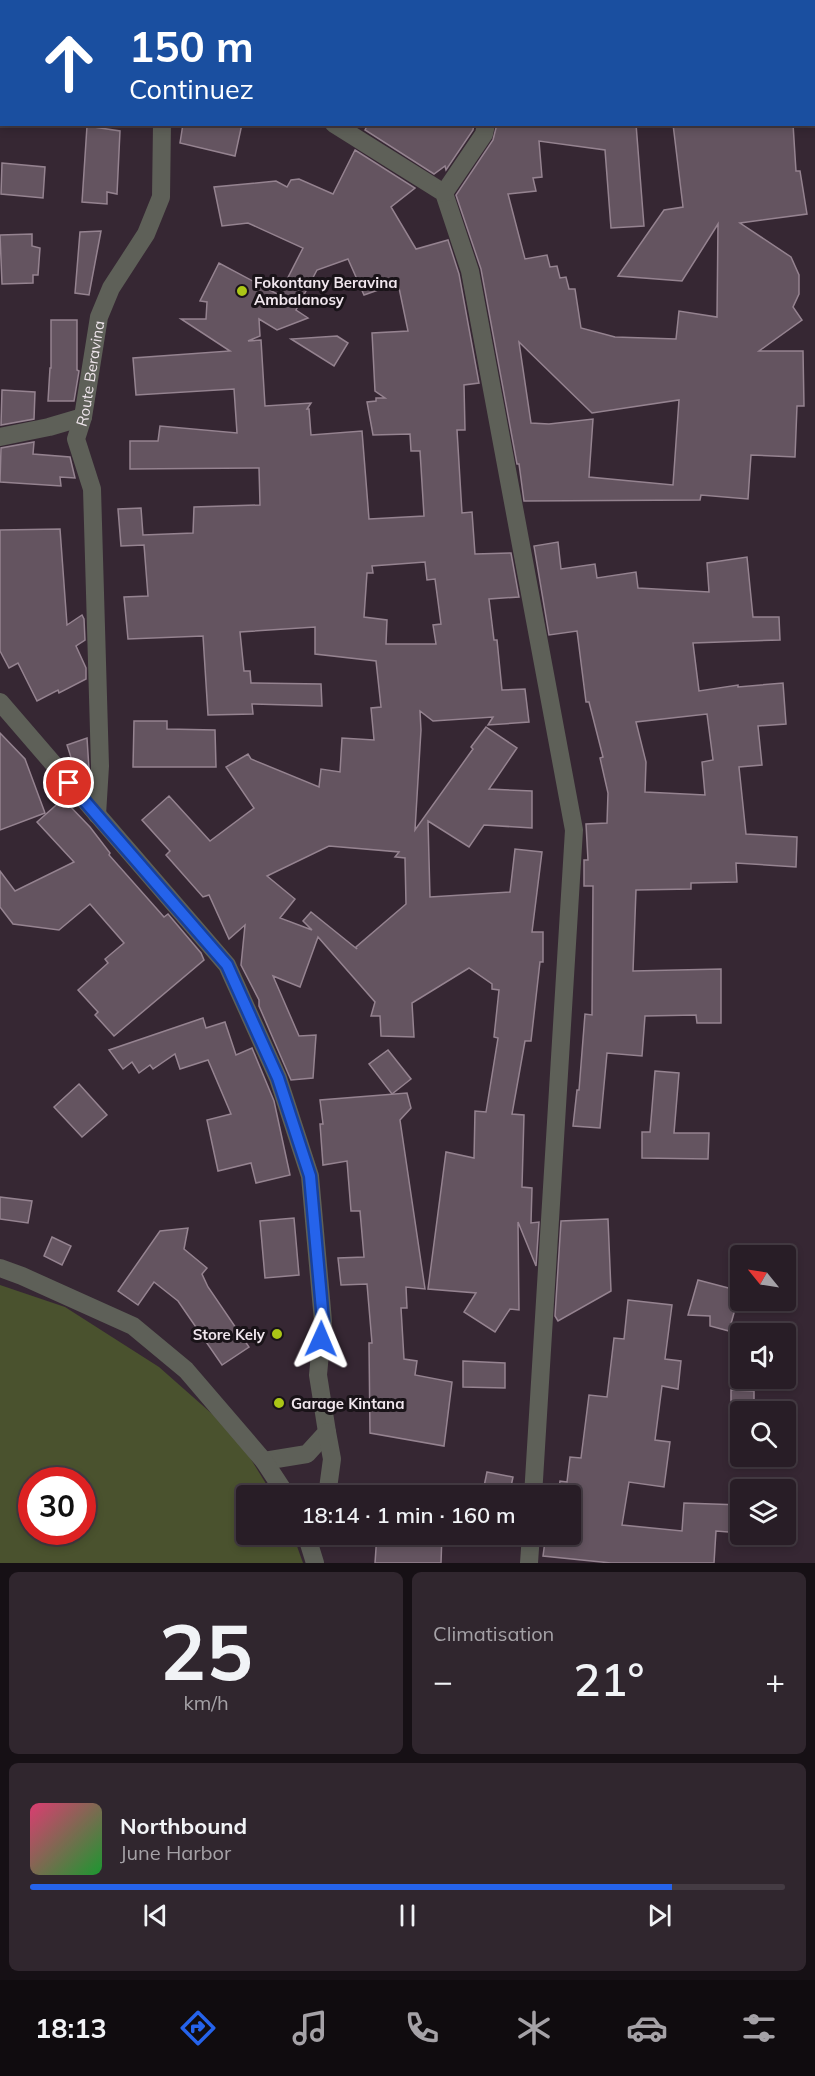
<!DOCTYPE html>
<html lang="fr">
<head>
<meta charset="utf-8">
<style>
  :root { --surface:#281d26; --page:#30262e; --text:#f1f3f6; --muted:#a5a2a7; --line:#443b43; --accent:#2563eb }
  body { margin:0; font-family:Mulish,sans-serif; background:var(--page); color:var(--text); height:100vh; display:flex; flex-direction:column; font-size:22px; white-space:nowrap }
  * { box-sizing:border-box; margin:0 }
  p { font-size:20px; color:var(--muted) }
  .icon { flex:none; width:33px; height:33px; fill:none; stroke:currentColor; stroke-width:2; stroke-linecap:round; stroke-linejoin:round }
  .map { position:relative; height:1563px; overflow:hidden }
  .drawer { display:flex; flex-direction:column; gap:9px; padding:9px; background:#161015; flex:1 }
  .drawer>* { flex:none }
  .top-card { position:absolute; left:0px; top:0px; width:816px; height:126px; box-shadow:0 3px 9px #0003,0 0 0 2px var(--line); background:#1a4fa0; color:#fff; overflow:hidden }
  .needle { width:39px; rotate:300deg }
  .buttons { position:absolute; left:730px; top:1245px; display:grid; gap:12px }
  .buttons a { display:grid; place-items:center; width:66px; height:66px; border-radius:6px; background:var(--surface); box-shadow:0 3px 9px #0003,0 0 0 2px var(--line); font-size:30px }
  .speed { position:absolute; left:18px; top:1467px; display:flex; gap:12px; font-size:30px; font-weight:700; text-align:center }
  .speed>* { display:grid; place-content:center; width:78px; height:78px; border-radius:50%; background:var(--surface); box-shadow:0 3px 9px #0003,0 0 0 2px var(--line); line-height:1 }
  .speed .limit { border:9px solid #d22; background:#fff; color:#111 }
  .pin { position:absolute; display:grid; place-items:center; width:51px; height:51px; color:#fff; margin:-26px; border:3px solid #fff; border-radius:50%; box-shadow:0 2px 6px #0007 }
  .me { position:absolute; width:66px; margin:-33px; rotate:1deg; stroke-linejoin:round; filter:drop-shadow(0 0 4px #0008) }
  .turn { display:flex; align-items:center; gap:21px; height:126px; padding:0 30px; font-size:27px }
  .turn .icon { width:78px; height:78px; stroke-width:2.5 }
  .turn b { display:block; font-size:42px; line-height:51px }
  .big { font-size:45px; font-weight:600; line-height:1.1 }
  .drawer .tile { flex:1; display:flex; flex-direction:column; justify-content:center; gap:9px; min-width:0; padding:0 21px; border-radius:9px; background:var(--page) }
  .drawer .dial { align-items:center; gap:0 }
  .dial b { font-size:78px; line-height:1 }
  .song { display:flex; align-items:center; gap:18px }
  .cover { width:72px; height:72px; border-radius:9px; background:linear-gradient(135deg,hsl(340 70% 55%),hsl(130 70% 35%)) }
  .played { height:6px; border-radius:3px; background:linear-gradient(90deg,var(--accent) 85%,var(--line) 85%) }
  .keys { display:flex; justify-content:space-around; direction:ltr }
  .heat { display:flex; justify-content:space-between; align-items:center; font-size:33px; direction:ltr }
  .drawer .tiles { flex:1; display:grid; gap:9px; grid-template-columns:1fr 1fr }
  .tile:last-child { grid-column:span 2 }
  .trip { position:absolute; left:236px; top:1485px; width:345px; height:60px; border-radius:6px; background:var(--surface); box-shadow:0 3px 9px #0003,0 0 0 2px var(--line); font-weight:600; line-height:60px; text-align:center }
  .tab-bar { display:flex; height:96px; justify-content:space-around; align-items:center; background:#100c0f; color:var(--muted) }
  .tab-bar .icon { width:42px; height:42px }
  .tab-bar .active { color:var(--accent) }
  .tab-bar b { font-size:27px; color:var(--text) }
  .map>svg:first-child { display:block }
  .green { fill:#4a522e; fill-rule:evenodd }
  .building { fill:#645460; stroke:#958390; stroke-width:1.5; fill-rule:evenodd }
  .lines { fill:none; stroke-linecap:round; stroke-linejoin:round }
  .minor { stroke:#5e6058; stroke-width:18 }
  .route-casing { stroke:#184099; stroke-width:15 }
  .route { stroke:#2563eb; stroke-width:10 }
  .poi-dot { fill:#abc616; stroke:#191318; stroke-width:2 }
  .labels { text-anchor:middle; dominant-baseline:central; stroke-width:6; stroke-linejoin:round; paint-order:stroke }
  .poi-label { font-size:15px; font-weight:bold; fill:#f0e6ed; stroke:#191318; text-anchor:start }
  .street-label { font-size:15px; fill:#f0e6ed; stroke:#191318 }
</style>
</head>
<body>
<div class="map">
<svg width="815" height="1563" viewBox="0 0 815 1563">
  <rect width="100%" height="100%" fill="#362733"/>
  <path class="green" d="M 0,1285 L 65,1307 L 159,1367 L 236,1435 L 273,1495 L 246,1496 L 246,1534 L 293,1535 L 303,1563 L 0,1563 ZM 32,1480 L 82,1480 L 82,1532 L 32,1532 Z"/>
  <g class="building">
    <path d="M 183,124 L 242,124 L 235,156 L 180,143 Z"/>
    <path d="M 368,124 L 474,124 L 473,130 L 446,170 L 445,166 L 434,174 L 365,130 Z"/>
    <path d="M 497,124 L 636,124 L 644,226 L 611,228 L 605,150 L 539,141 L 542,177 L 533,178 L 536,191 L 508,194 L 525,259 L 547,255 L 550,267 L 557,266 L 560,278 L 566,277 L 569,289 L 575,289 L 581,328 L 615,337 L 676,339 L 679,311 L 717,317 L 718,224 L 682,281 L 618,276 L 664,210 L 683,207 L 673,124 L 793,124 L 796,171 L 800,171 L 807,214 L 740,223 L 791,257 L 799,275 L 799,294 L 793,307 L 802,320 L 759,351 L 803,351 L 804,406 L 797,406 L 795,457 L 751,455 L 748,499 L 701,495 L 700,500 L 524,501 L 519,464 L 517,464 L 481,269 L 456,195 L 493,140 ZM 519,342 L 592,413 L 679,400 L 673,485 L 589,477 L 593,419 L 549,424 L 531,423 Z"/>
    <path d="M 87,126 L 120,131 L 117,194 L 107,192 L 107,204 L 82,202 Z"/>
    <path d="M 355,150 L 415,188 L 391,207 L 416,249 L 448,240 L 459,274 L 479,383 L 464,385 L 465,430 L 457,430 L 462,513 L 472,512 L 475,554 L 511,553 L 519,597 L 489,599 L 494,640 L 497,640 L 502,690 L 525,689 L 529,722 L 488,725 L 493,717 L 433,721 L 420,711 L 421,730 L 415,830 L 473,749 L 471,747 L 486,727 L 517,748 L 489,789 L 532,791 L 532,828 L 484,825 L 469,847 L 428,821 L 430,897 L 510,892 L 515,849 L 542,852 L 532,932 L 543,932 L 543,962 L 540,962 L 531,1041 L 525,1041 L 512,1114 L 524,1115 L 522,1187 L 532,1188 L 531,1223 L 539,1222 L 536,1266 L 518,1222 L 519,1310 L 510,1309 L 495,1332 L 464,1312 L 476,1293 L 428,1289 L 446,1152 L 474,1158 L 475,1111 L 486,1112 L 498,1038 L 494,1037 L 499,990 L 492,989 L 492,984 L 469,968 L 412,1003 L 414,1037 L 381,1036 L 380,1016 L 371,1016 L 375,1002 L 318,937 L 300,987 L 273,976 L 299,1036 L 316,1035 L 313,1078 L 291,1080 L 259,1006 L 259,1000 L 241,965 L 245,925 L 229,939 L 209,895 L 203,897 L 166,855 L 170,851 L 142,820 L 169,796 L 210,841 L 254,808 L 226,767 L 248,754 L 251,759 L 319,787 L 321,769 L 340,772 L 342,738 L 374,740 L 371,708 L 381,707 L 376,661 L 315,654 L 315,627 L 240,632 L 244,671 L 250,671 L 251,683 L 321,684 L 322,706 L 252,704 L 253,714 L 208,715 L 203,636 L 128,639 L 124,597 L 148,596 L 144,545 L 121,546 L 118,509 L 141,508 L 143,535 L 193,533 L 194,507 L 260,505 L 259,468 L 130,469 L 130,441 L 158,441 L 160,426 L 237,433 L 234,389 L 136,395 L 133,358 L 230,351 L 181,319 L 206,319 L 207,302 L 200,301 L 219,263 L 279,295 L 303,248 L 248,223 L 222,226 L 214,187 L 276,181 L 287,187 L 291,180 L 299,179 L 333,194 ZM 348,259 L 364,295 L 398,283 L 408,331 L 372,333 L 375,391 L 385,398 L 376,398 L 376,401 L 367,402 L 373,435 L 410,434 L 411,451 L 420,451 L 424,516 L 369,519 L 362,431 L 311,435 L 309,409 L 307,409 L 311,403 L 265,406 L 261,340 L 248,341 L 260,336 L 259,319 L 277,330 L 308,318 L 296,310 L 317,270 ZM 425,562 L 427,580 L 435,579 L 441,624 L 433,625 L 436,644 L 386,644 L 387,620 L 364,617 L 367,573 L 373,573 L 372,566 ZM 329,846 L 399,852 L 395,857 L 405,858 L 406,904 L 356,947 L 357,949 L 311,912 L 303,921 L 312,930 L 280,918 L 295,899 L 267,876 Z"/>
    <path d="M 2,163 L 45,167 L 43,198 L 1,194 Z"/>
    <path d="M 101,231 L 89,295 L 75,293 L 80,232 Z"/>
    <path d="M 32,234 L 32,246 L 40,248 L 38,275 L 33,275 L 33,283 L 2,284 L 0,235 Z"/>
    <path d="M 51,320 L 77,320 L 77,370 L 79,371 L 74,401 L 48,401 L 50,368 L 51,368 Z"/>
    <path d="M 337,336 L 348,343 L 334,366 L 291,339 Z"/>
    <path d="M 2,390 L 35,392 L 34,419 L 1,425 Z"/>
    <path d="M 34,442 L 33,454 L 70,457 L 75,478 L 60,477 L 61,486 L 0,482 L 1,448 Z"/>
    <path d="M 60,529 L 67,625 L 82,615 L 84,619 L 85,640 L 76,646 L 86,668 L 86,679 L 59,693 L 58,690 L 37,701 L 18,663 L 9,668 L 0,651 L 0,530 Z"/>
    <path d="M 558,542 L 561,569 L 595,564 L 597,578 L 636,572 L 638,588 L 709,592 L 707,563 L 747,557 L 753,617 L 779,617 L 780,640 L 693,643 L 699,691 L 738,685 L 738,687 L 783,683 L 786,724 L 758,726 L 762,765 L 739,767 L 746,834 L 797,837 L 796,867 L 736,863 L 737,882 L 691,883 L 691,889 L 636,890 L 633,971 L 721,969 L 721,1023 L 697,1023 L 696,1015 L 645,1016 L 642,1056 L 607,1053 L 600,1128 L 573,1126 L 577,1090 L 579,1090 L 585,1014 L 592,1015 L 593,886 L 584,886 L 584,860 L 588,860 L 586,824 L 607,823 L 608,793 L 600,758 L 603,757 L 589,702 L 586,702 L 577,631 L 549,635 L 534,546 ZM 707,714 L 713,760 L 702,762 L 705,795 L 645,792 L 646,762 L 636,722 Z"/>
    <path d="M 134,721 L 167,721 L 167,729 L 215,730 L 216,767 L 133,767 Z"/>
    <path d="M 0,733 L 25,759 L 45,813 L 0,830 Z"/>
    <path d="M 87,738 L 89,769 L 76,773 L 67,745 Z"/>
    <path d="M 63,799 L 90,827 L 110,853 L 109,855 L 164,917 L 168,914 L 201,953 L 204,960 L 114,1036 L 95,1015 L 98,1012 L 78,990 L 108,963 L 105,959 L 124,943 L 90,904 L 59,930 L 13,924 L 0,907 L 0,871 L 15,891 L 74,862 L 37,822 Z"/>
    <path d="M 203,1018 L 206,1028 L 225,1022 L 236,1055 L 252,1048 L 274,1101 L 290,1175 L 256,1183 L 251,1163 L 218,1171 L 207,1120 L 231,1114 L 208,1060 L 180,1069 L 175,1054 L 153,1069 L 150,1065 L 139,1073 L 132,1062 L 123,1069 L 109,1050 Z"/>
    <path d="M 388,1050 L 411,1079 L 392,1094 L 369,1064 Z"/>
    <path d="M 655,1071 L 679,1073 L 674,1133 L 709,1133 L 708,1159 L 642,1158 L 642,1132 L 650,1132 Z"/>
    <path d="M 79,1084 L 107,1115 L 82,1137 L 54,1107 Z"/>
    <path d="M 407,1093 L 411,1108 L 400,1120 L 425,1289 L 406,1287 L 407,1308 L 401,1308 L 404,1359 L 417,1361 L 415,1375 L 452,1382 L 444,1446 L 370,1433 L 369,1343 L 372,1343 L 367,1284 L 341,1285 L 338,1258 L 364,1257 L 360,1211 L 351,1211 L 347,1161 L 323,1165 L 320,1124 L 323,1124 L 320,1100 Z"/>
    <path d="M 0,1197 L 32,1201 L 28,1223 L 0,1219 Z"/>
    <path d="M 294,1218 L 299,1275 L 265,1278 L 260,1221 Z"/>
    <path d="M 608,1219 L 611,1291 L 558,1321 L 555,1316 L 561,1221 Z"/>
    <path d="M 188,1228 L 184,1249 L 207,1268 L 202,1274 L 208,1287 L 249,1347 L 222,1365 L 178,1301 L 154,1282 L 138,1305 L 118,1291 L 160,1231 Z"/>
    <path d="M 52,1237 L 71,1246 L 62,1265 L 44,1256 Z"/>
    <path d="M 698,1280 L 740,1291 L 729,1331 L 710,1326 L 710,1316 L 688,1315 Z"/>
    <path d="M 628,1300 L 672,1305 L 665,1359 L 681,1361 L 678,1389 L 662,1386 L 655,1440 L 670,1442 L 664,1487 L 629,1482 L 622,1525 L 682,1531 L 684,1503 L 741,1505 L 741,1533 L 716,1531 L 714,1563 L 611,1563 L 543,1556 L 546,1534 L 570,1534 L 570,1496 L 558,1496 L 560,1481 L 567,1482 L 570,1457 L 581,1458 L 589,1395 L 607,1397 L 614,1338 L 624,1339 Z"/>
    <path d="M 463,1361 L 505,1363 L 505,1388 L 463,1387 Z"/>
    <path d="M 731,1390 L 754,1391 L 754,1412 L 731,1412 Z"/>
    <path d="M 487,1472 L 513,1477 L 509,1496 L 482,1496 Z"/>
    <path d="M 377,1534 L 442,1534 L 441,1563 L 375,1563 Z"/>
  </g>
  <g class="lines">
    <g class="minor">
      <path d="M 164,2 L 164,0"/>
      <path d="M 509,2 L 509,0"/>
      <path d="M 334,124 L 444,193 L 470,271 L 574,830 L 533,1496"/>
      <path d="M 444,193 L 484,134 L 486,124"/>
      <path d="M 0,437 L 49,427 L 83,417"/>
      <path d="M 0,702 L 227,965 L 278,1078 L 310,1176 L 323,1321 L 318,1375 L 327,1432 L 307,1454 L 264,1461"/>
      <path id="s1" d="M 97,815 L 100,766 L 92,489 L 76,439 L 83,417 L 99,317 L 111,288 L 146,234 L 161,197 L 162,124"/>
      <path d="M 0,1268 L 22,1276 L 133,1326 L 186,1370 L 264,1461 L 287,1496"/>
      <path d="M 327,1496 L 332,1459 L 327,1432"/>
      <path d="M 306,1534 L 315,1563"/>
      <path d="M 529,1563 L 531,1534"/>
    </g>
  </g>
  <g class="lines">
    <g class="route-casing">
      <path id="route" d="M 69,783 L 227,965 L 278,1078 L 310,1176 L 323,1321 L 321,1339"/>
    </g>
    <use href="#route" class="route"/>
  </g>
  <g class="poi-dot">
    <circle cx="242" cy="291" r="6"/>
    <circle cx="277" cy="1334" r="6"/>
    <circle cx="279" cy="1403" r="6"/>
  </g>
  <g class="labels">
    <g class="poi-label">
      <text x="254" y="282">Fokontany Beravina<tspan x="254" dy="17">Ambalanosy</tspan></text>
      <text x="265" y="1334" text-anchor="end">Store Kely</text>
      <text x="291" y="1403">Garage Kintana</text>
    </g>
    <g class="street-label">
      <text stroke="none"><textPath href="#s1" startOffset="446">Route Beravina</textPath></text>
    </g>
  </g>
</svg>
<div class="buttons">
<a><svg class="needle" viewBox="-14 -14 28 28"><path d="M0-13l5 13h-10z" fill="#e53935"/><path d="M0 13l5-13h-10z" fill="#a5a2a7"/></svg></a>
<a><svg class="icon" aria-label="sound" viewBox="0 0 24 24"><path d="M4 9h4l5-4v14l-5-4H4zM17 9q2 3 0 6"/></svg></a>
<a><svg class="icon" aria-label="search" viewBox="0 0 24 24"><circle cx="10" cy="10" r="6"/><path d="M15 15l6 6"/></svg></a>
<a><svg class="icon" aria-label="layers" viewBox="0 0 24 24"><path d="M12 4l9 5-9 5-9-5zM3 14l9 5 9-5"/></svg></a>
</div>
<div class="speed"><div class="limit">30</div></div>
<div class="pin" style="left:69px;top:783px;background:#d93025"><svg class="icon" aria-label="arrive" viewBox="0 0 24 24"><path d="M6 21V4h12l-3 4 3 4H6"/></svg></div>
<svg class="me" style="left:321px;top:1339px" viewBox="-20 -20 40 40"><path d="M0-17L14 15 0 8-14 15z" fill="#2563eb" stroke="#fff" stroke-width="4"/></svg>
<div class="trip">18:14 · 1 min · 160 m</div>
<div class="top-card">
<div class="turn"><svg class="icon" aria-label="ahead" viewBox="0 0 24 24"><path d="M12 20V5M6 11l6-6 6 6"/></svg><div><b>150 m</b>Continuez</div></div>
</div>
</div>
<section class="drawer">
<div class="tiles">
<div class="tile dial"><b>25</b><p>km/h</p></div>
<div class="tile"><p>Climatisation</p>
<div class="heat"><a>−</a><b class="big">21°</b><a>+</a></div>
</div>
<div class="tile">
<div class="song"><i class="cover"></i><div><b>Northbound</b><p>June Harbor</p></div></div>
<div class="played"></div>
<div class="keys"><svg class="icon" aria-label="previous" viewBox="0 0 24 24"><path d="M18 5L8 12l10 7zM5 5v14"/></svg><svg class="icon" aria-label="pause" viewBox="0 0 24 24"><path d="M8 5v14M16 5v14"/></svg><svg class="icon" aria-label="next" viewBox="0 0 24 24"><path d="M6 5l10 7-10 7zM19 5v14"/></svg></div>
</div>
</div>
</section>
<nav class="tab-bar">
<b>18:13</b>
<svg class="icon active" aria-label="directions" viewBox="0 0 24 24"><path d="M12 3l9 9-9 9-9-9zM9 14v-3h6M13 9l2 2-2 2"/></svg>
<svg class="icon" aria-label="music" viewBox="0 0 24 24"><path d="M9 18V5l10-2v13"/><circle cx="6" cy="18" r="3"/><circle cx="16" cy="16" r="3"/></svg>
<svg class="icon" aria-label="phone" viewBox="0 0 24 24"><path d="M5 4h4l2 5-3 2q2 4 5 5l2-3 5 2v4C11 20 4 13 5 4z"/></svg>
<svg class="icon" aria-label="climate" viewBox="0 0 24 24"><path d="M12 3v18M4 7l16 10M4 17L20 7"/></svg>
<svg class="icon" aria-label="car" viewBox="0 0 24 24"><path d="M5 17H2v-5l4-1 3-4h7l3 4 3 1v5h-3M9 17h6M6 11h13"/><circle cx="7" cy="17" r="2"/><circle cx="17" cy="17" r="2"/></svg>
<svg class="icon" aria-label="filters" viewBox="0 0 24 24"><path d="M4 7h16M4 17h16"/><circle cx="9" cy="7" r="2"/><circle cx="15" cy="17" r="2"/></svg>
</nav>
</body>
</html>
